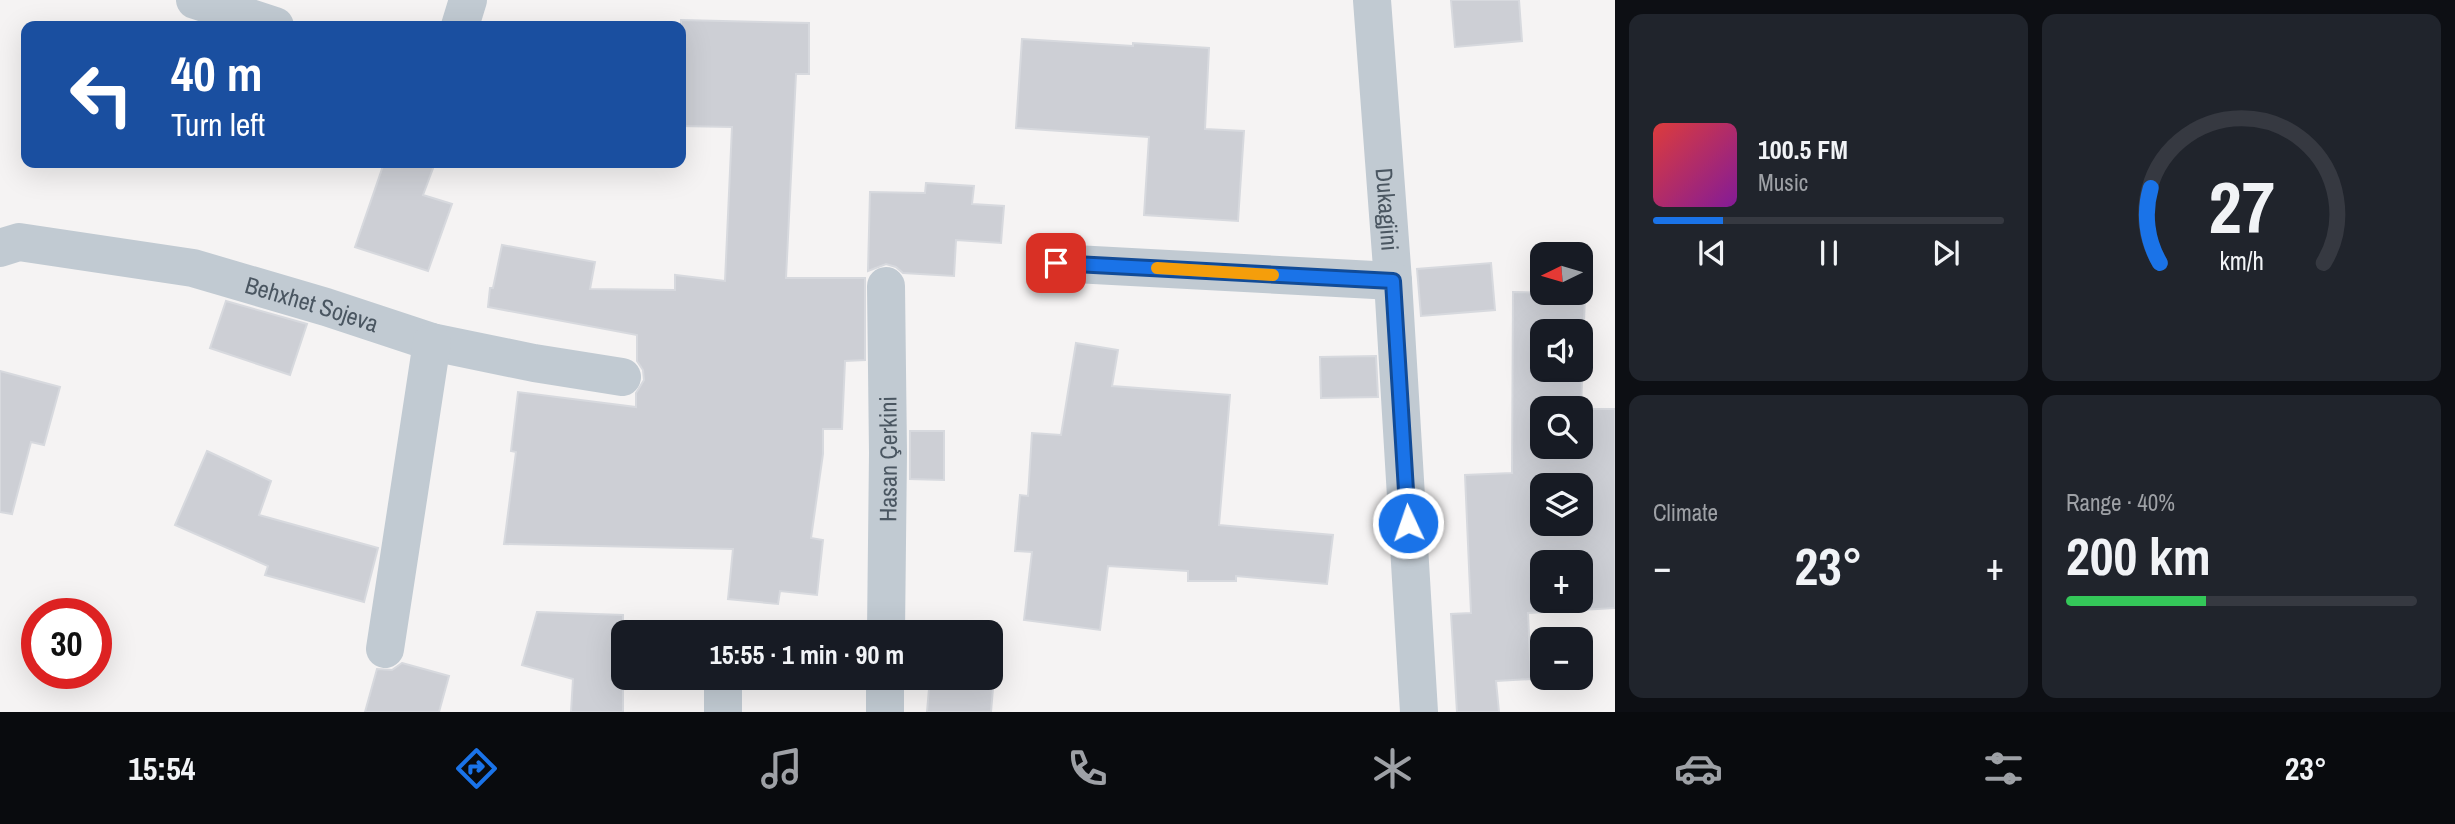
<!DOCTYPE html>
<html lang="en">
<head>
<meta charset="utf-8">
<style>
  :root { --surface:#171b24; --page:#20242c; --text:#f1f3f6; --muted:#9ea1a6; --line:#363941; --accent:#1a73e8 }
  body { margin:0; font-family:"Archivo Narrow",sans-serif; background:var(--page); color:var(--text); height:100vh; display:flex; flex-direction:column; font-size:26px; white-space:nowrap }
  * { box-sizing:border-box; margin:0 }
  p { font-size:23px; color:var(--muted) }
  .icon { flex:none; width:38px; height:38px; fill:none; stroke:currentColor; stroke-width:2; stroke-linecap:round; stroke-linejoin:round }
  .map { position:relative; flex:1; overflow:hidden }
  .drawer { display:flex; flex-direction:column; gap:14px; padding:14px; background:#0d0f14; width:840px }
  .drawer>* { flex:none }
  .guide { position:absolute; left:21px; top:21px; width:665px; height:147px; border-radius:14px; box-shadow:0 7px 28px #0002; background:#1a4fa0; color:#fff; overflow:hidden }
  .needle { width:46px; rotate:265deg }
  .tools { position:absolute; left:1530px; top:242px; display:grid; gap:14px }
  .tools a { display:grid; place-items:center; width:63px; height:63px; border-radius:14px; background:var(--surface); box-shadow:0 7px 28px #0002; font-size:35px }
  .speed { position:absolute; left:21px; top:598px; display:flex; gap:14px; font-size:35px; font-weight:700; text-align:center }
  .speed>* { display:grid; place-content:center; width:91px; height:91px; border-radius:50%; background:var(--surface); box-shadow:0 7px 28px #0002; line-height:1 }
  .speed .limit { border:10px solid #d22; background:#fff; color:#111 }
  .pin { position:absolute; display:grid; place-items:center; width:60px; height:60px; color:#fff; margin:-30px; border-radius:14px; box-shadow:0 4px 10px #0006 }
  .me { position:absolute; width:77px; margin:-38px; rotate:357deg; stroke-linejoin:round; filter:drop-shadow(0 0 5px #0008) }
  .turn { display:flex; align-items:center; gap:24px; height:147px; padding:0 35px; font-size:32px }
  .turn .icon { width:91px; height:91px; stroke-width:2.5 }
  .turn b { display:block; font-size:49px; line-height:60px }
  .big { font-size:52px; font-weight:700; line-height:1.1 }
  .drawer .widget { flex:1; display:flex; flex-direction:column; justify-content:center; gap:10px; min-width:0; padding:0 24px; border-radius:14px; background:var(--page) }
  .drawer .dial { align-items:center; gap:0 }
  .dial svg { height:182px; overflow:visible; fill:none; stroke:var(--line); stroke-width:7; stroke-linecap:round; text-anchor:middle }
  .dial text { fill:var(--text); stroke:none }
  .song { display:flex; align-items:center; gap:21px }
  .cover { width:84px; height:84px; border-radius:10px; background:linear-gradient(135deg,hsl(0 70% 55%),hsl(290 70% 35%)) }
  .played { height:7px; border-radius:4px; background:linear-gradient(90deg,var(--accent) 20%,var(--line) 20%) }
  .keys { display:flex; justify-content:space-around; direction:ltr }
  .heat { display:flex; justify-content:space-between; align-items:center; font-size:38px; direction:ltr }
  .charge { height:10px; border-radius:5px; background:linear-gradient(90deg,#34c759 40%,var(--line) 0) }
  .drawer .tiles { flex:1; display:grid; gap:14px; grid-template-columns:repeat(2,1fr) }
  .trip { position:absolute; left:611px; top:620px; width:392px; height:70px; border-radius:14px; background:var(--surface); box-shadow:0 7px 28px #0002; font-weight:700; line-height:70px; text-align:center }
  .dock { display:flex; height:112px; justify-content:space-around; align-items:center; background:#090b0e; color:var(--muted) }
  .dock .icon { width:49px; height:49px }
  .dock .active { color:var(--accent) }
  .dock b { font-size:32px; color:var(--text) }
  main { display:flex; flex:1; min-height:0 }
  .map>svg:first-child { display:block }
  .building { fill:#cdcfd5; stroke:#d7d9de; stroke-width:2; fill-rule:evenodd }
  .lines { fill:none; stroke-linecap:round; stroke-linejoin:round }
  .street { stroke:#c1cad2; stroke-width:38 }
  .route-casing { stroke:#114b97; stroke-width:18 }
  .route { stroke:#1a73e8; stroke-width:12 }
  .slow { stroke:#f59e0b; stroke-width:12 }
  .labels { text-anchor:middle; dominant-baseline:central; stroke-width:6; stroke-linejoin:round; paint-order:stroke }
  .street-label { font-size:24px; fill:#4a5661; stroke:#fff }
</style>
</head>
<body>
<main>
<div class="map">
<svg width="1615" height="712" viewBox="0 0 1615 712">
  <rect width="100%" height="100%" fill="#f5f3f3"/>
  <g class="building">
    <path d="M 1451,0 L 1519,0 L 1522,41 L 1455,47 Z"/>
    <path d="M 681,20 L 809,23 L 809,74 L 796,74 L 786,278 L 865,278 L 865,360 L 845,361 L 842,429 L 823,429 L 823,454 L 811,538 L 823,540 L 817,595 L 780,591 L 778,604 L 728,599 L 733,549 L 504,544 L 516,452 L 511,451 L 518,392 L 636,407 L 636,393 L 644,380 L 643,370 L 637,361 L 637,335 L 488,307 L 490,288 L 493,288 L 502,245 L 595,262 L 590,289 L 675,290 L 675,275 L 725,281 L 732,127 L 681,126 Z"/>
    <path d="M 1022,39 L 1133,46 L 1133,43 L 1209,48 L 1205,129 L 1244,131 L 1238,221 L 1144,215 L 1149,137 L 1016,128 Z"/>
    <path d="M 384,163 L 435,163 L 423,195 L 452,204 L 428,271 L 355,247 Z"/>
    <path d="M 926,183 L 974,186 L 972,204 L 1004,206 L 1001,243 L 956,240 L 954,276 L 903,273 L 896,267 L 886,264 L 868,271 L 870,192 L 925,193 Z"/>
    <path d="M 1491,263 L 1495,310 L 1421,316 L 1417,269 Z"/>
    <path d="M 1513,292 L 1585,294 L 1581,409 L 1615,409 L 1615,608 L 1528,613 L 1531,679 L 1496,681 L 1499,712 L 1457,712 L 1451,614 L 1471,613 L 1465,475 L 1512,473 ZM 1542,331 L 1580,331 L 1580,369 L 1542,369 ZM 1542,408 L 1580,408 L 1580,446 L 1542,446 ZM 1542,485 L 1580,485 L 1580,523 L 1542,523 ZM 1542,562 L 1580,562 L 1580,600 L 1542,600 Z"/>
    <path d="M 226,301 L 307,324 L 290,375 L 210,348 Z"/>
    <path d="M 1076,343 L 1118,350 L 1112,386 L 1230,395 L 1219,525 L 1333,535 L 1327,584 L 1236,576 L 1236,581 L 1188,581 L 1188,571 L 1108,566 L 1100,630 L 1024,620 L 1032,552 L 1015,551 L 1020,495 L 1028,496 L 1032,433 L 1061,435 Z"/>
    <path d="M 1376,356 L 1378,397 L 1321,398 L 1320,357 Z"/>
    <path d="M 0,371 L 60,387 L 44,445 L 31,442 L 12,514 L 0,512 Z"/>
    <path d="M 910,431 L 944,431 L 944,480 L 910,479 Z"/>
    <path d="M 207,451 L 271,481 L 259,515 L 378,548 L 364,602 L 265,575 L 268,566 L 175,525 Z"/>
    <path d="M 537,612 L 623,615 L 623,712 L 571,712 L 573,679 L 522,665 Z"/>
    <path d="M 402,663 L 449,676 L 439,712 L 365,712 L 377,669 L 392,670 Z"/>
    <path d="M 930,677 L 994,677 L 991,712 L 927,712 Z"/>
  </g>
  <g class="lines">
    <g class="street">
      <path d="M 195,0 L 275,26"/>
      <path id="s1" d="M 1372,0 L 1393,281 L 1419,712"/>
      <path d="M 460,26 L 468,0"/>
      <path id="s2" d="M 0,248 L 19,242 L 193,268 L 326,307 L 432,342 L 534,363 L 622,377"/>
      <path d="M 1056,263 L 1393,281"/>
      <path id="s3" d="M 886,632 L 888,453 L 886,286"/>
      <path d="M 385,649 L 432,342"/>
      <path d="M 723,712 L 723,677"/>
      <path d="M 885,712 L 885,677"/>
    </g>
  </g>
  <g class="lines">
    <g class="route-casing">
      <path id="route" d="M 1056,263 L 1393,281 L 1408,523"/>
    </g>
    <use href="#route" class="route"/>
    <path class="slow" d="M 1157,268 L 1273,275"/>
  </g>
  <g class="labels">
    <g class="street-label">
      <text stroke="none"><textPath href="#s1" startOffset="210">Dukagjini</textPath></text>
      <text stroke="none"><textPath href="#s2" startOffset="320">Behxhet Sojeva</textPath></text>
      <text stroke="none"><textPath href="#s3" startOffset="173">Hasan Çerkini</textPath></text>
    </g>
  </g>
</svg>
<div class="tools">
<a><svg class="needle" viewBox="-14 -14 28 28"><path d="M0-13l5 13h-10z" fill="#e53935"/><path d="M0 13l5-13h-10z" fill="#9ea1a6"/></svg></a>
<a><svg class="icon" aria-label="sound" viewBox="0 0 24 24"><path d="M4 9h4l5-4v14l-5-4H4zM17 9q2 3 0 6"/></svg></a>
<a><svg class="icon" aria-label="search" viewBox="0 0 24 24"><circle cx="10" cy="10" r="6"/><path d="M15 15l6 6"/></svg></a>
<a><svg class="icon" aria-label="layers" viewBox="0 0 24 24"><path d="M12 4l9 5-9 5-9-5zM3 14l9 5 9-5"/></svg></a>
<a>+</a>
<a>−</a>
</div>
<div class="speed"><div class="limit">30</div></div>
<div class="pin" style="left:1056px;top:263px;background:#d93025"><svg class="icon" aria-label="arrive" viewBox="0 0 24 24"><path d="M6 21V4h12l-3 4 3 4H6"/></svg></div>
<svg class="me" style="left:1408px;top:523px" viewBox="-20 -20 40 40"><circle r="17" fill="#1a73e8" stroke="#fff" stroke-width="3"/><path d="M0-11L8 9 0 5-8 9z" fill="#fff"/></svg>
<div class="trip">15:55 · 1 min · 90 m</div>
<div class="guide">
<div class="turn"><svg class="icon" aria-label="left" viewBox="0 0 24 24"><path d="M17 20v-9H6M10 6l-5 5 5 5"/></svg><div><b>40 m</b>Turn left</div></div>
</div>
</div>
<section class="drawer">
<div class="tiles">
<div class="widget">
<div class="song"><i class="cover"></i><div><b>100.5 FM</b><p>Music</p></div></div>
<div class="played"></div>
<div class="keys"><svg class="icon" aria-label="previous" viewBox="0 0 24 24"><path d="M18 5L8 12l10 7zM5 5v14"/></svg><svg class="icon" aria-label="pause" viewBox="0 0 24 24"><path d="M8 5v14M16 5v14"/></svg><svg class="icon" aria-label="next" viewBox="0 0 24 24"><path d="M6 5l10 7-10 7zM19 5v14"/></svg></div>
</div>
<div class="widget dial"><svg viewBox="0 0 100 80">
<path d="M14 69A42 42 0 1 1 86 69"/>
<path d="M14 69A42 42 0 0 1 10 36" stroke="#1a73e8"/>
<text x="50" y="56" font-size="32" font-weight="700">27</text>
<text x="50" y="72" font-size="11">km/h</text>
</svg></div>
<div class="widget"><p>Climate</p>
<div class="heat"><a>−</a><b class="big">23°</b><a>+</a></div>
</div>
<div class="widget"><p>Range · 40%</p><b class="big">200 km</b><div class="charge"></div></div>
</div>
</section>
</main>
<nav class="dock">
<b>15:54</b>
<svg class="icon active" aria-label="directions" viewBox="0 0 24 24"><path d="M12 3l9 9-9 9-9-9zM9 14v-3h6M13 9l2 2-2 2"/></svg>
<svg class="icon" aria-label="music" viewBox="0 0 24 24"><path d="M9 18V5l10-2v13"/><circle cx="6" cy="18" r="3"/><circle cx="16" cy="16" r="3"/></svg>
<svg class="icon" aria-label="phone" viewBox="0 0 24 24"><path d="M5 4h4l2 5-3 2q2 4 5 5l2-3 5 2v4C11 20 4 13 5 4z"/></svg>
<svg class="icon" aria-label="climate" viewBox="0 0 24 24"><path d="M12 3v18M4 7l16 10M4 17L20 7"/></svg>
<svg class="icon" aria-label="car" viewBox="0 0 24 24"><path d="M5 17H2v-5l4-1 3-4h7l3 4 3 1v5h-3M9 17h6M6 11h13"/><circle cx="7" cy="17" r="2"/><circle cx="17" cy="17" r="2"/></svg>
<svg class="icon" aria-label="filters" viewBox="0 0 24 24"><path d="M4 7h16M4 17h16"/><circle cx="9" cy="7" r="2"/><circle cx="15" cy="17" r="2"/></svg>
<b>23°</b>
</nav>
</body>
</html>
